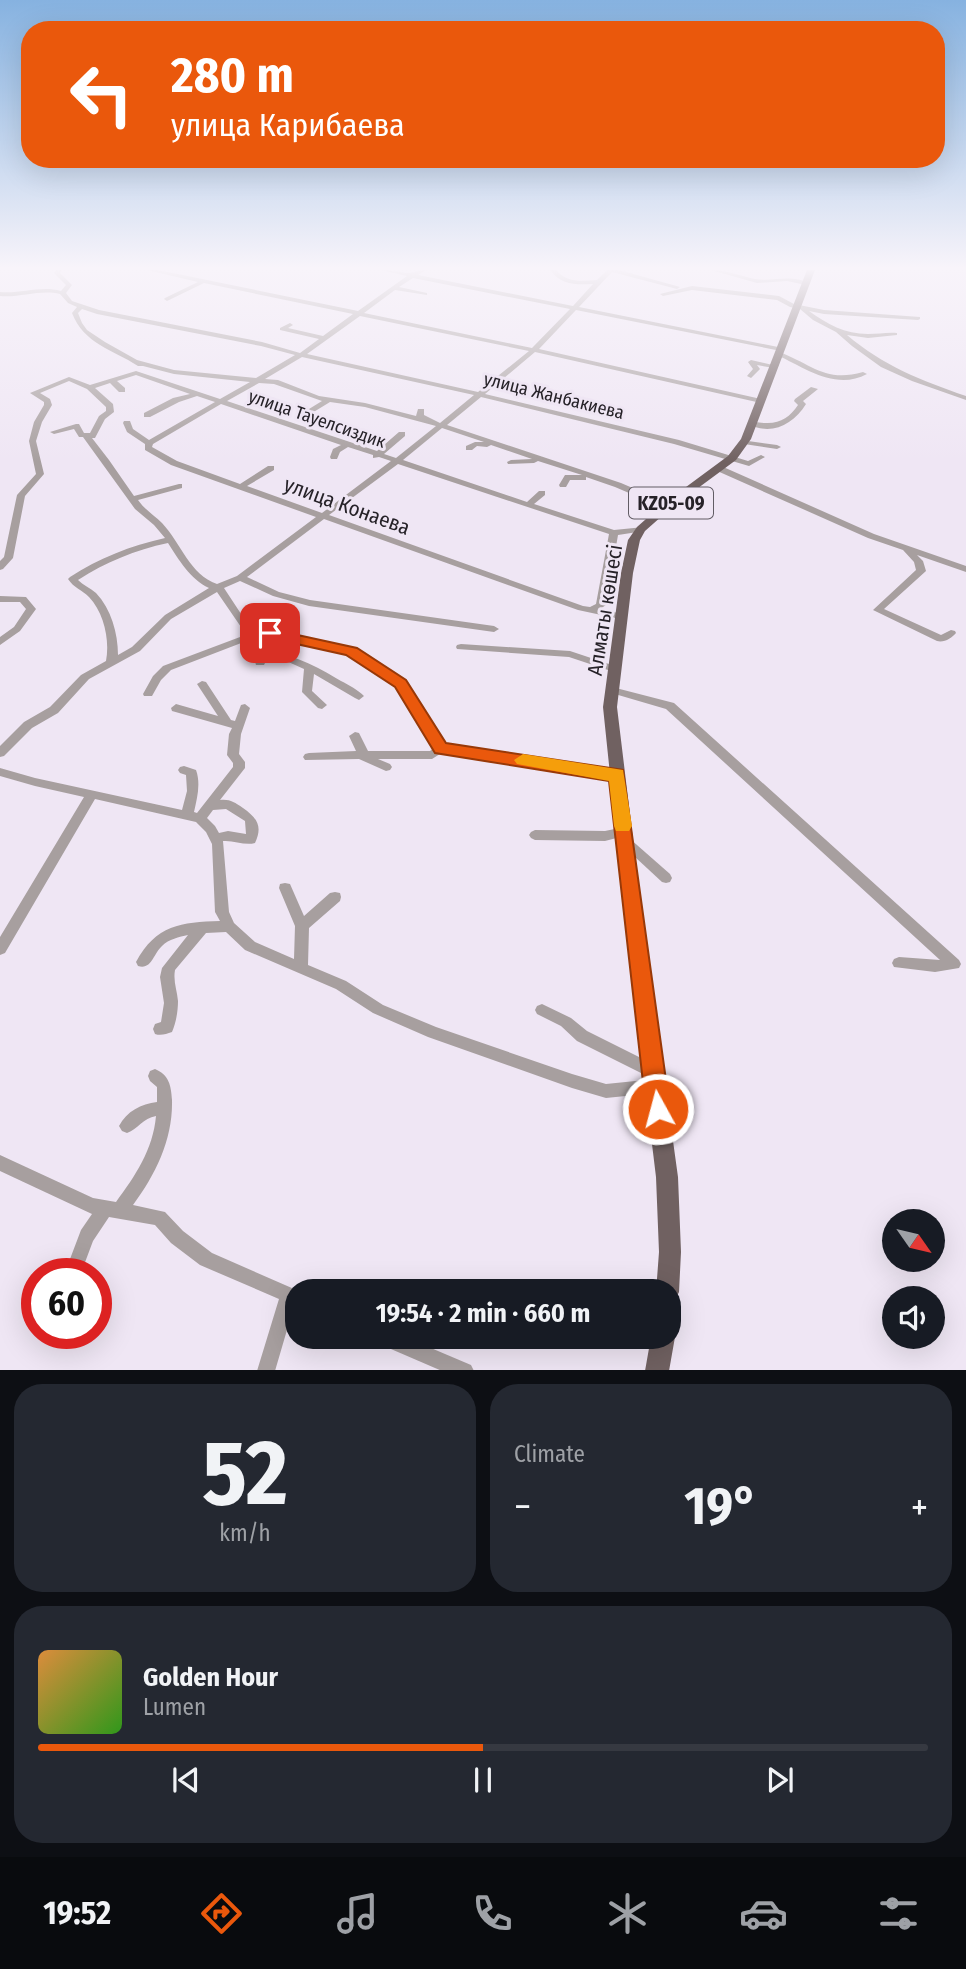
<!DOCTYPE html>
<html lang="en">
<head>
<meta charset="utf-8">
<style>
  :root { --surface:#171b24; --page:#242831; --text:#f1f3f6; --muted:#9ea1a6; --line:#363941; --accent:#ea580c }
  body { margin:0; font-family:"Fira Sans Condensed",sans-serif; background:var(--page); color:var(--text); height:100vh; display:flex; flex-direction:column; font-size:26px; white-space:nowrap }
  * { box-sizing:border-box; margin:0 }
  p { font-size:23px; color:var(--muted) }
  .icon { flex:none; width:38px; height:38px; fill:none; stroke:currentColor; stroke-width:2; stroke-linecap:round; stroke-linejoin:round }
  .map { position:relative; height:1370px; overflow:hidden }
  .panel { display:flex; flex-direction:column; gap:14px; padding:14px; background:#0d0f14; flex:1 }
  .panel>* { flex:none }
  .banner { position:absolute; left:21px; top:21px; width:924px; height:147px; border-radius:28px; box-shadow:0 7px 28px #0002; background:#ea580c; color:#fff; overflow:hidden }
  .needle { width:46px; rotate:124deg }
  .controls { position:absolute; left:882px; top:1209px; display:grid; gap:14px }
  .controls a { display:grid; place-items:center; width:63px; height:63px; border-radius:50%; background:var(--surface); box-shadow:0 7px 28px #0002; font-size:35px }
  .speed { position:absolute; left:21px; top:1258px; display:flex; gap:14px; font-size:35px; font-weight:700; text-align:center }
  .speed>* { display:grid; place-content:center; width:91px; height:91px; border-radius:50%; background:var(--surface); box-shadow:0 7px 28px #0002; line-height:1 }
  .speed .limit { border:10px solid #d22; background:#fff; color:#111 }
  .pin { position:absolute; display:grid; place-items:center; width:60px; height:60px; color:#fff; margin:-30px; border-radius:14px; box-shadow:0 4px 10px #0006 }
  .me { position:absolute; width:77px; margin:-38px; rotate:353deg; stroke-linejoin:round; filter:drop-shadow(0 0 5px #0008) }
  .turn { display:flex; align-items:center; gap:24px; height:147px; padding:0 35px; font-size:32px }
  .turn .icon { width:91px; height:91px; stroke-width:2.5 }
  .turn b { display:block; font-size:49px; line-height:60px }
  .big { font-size:52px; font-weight:700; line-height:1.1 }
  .panel .widget { flex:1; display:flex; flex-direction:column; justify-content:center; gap:10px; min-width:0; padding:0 24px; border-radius:28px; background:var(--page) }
  .panel .dial { align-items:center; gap:0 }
  .dial b { font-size:91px; line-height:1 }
  .song { display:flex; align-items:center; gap:21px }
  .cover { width:84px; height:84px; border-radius:10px; background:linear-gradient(135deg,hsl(30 70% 55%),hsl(110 70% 35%)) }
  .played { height:7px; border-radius:4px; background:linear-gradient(90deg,var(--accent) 50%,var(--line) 50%) }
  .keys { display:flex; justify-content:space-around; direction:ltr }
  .heat { display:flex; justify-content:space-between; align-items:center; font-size:38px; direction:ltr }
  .panel .tiles { flex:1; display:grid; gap:14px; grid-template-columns:1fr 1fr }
  .widget:last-child { grid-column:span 2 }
  .trip { position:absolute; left:285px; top:1279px; width:396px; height:70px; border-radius:28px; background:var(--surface); box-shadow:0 7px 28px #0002; font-weight:700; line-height:70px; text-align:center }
  .dock { display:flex; height:112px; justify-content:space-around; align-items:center; background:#090b0e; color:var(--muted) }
  .dock .icon { width:49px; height:49px }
  .dock .on { color:var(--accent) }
  .dock b { font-size:32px; color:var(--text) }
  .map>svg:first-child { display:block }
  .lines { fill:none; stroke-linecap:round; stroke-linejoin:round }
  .minor { fill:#a79f9f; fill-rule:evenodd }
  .major { fill:#706161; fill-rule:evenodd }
  .route { fill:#ea580c; stroke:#983908; stroke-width:2 }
  .slow { fill:#f59e0b }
  .labels { text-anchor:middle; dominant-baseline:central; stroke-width:6; stroke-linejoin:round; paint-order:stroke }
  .far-street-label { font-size:18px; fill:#262228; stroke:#efe6f4 }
  .shield { fill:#efe6f4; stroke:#625d65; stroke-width:2 }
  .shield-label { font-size:19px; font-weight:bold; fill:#262228 }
  .street-label { font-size:21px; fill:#262228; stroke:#efe6f4 }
</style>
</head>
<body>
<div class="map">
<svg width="966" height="1371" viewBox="0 0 966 1371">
  <rect width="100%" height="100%" fill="#efe6f4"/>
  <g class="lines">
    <g class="minor">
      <path d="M 56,270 L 62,270 L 60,273 L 72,285 L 66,293 L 72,301 L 99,310 L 262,342 L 300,353 L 319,339 L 280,330 L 280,328 L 290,323 L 293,325 L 288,328 L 323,336 L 353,314 L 204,283 L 167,301 L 164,299 L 165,298 L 198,282 L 147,270 L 158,270 L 358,311 L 407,276 L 381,270 C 390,270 398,272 407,273 C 414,273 419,270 426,270 L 418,275 L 573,306 L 593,284 C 576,285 561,285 550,270 L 556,270 C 567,283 581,281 597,280 L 607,270 L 619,270 L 680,287 L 677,289 L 612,272 L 579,307 L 783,348 L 783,350 L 781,351 L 576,310 L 539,349 L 761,399 L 765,401 L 761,403 L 535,352 L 485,394 L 679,440 L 748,461 L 761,455 L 765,457 L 749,466 L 674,444 L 481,397 L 447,425 L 621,483 L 670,504 L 670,508 L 664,508 L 615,487 L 586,477 L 586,480 L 570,480 L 566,487 L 560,487 L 559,485 L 565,475 L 582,475 L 538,461 L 534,463 L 508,464 L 507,462 L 511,460 L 532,459 L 491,445 L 487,447 L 477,446 L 472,450 L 466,450 L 466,446 L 475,442 L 484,442 L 442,428 L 403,460 L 527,502 L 539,491 L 545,491 L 545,495 L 534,504 L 614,530 L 644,527 L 644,531 L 618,535 L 606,605 L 600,609 L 623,614 L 625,616 L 623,618 L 620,619 L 578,610 L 324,519 L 247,577 L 279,592 L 310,600 L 494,626 L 499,629 L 494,632 L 309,606 L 273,596 L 240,581 L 224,588 L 247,623 L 255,628 L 355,649 L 404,682 L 445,745 L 496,751 L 602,771 L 620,772 L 622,775 L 620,778 L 602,779 L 496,759 L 443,752 L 432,759 L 378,759 L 390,764 L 392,767 L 390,770 L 386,771 L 359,759 L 305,760 L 303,757 L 305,754 L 309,753 L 356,751 L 349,736 L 355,732 L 359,733 L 368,751 L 430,751 L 435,747 L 396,686 L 348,654 L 259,634 L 262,651 C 292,653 316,666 341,681 C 349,685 358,690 364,696 L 359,700 L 355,698 L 314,674 L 312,691 L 327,705 L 322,709 L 318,708 L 302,692 L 304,669 L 284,660 L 264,657 L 265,663 L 264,665 L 256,665 L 249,640 L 171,670 L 161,680 L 152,696 L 144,696 L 143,694 L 153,676 L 163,666 L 248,634 L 247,631 L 241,627 L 217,592 L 171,619 L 140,651 L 89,679 L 58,713 L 32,728 L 4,756 L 0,757 L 0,746 L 24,722 L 50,707 L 81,675 L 106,661 C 110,640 104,613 89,597 C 82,590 74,588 68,579 L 70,577 C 99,558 130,546 165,538 L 154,525 L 135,509 L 83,437 L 79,437 L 74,429 L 54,434 L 50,432 L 76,424 L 79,424 L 84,433 L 90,433 L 99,416 L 106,411 L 106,407 L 87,389 L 69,381 L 40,393 L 50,399 L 52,405 L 42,422 L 36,441 L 44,474 L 25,496 L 13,558 L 3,569 L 0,570 L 0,561 L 4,557 L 17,495 L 36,474 L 29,441 L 34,422 L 44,405 L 44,402 L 30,393 L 69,377 L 90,385 L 136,371 L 220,399 L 250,382 L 174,374 L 143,366 L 138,366 C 112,349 84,344 72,313 L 77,307 L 68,303 L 60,294 C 40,289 20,298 0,296 L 0,292 C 21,294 41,285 61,291 L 66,285 L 54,273 ZM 413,278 L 570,309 L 532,348 L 364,313 L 395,290 L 427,295 L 427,293 L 399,287 ZM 82,309 L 97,314 L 261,346 L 295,355 L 256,378 L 174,370 L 137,360 L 105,342 L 87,330 L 82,323 L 78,313 ZM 360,316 L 529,351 L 478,392 L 307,354 ZM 302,357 L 474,395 L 440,423 L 424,415 L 424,409 L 418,409 L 416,416 L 365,403 L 319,396 L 278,380 L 265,379 ZM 136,375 L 190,394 L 173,398 L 144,413 L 144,417 L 150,417 L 179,402 L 197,396 L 215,402 L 149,440 L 133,429 L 130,421 L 124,421 L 123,423 L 127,432 L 145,444 L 145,450 L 171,465 L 316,517 L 237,576 L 217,584 C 190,575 181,543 162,523 C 154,515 145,510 138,500 L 182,488 L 182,484 L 179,484 L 134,496 L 109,460 L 92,438 L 95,438 L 105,419 L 114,412 L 113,404 L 95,388 L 110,383 L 119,392 L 125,392 L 125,388 L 117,381 ZM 259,383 L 274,384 L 322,401 L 309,409 L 308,411 L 312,413 L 330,402 L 365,407 L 436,426 L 396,458 L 384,454 L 405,436 L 405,432 L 399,432 L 377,451 L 227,401 ZM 221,404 L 341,445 L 333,449 L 330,457 L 331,459 L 337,459 L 340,452 L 348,447 L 373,455 L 373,458 L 379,457 L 391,461 L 322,513 L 247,486 L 274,470 L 274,466 L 268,466 L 240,484 L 177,461 L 152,447 L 153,444 ZM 398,464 L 609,534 L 596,604 L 590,607 L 583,606 L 329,515 ZM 168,543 C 179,560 190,579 209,588 L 165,615 L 132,647 L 118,655 C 118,633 111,609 96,593 C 90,588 83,585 78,580 C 106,562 135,550 168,543 Z"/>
      <path d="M 711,270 C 726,270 740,276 755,279 C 774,282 790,274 809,283 L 806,285 L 787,281 L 757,283 Z"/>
      <path d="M 692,286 L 779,296 L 794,304 L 824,310 L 920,317 L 920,319 L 918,320 L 824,314 L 809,311 C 827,324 845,334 868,334 C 878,334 888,332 897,333 L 897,335 L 868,338 L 847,335 C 882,365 922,381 966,396 L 966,400 L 912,381 L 881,367 L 852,346 L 836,332 L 813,320 L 800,309 L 790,307 L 777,300 L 692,290 L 663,296 L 660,294 Z"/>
      <path d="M 779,352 C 812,364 825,383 863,372 L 867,374 C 836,391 805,368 777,355 L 777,353 Z"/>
      <path d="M 751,360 L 777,366 L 774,368 L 757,365 L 760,369 L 751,378 L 747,376 L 753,369 L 748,362 Z"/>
      <path d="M 811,387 L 818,389 L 803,401 L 806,404 C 793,425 771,436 748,424 C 754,421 758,423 765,423 C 780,424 790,417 798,405 L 794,401 L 795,399 Z"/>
      <path d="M 741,440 L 777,445 L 781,447 L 777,449 L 744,444 L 741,444 Z"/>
      <path d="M 715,466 L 721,466 L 874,534 L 966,566 L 966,572 L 917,555 L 923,561 L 926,571 L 884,609 L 941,635 L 951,630 L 955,631 L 956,633 C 952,638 944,643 937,641 L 873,610 L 916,570 L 914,562 L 903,550 L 868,538 L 715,470 Z"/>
      <path d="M 0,596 L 26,597 L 36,609 L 20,631 L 0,645 L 0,637 L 14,627 L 26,609 L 20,602 L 0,602 Z"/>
      <path d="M 461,644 L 570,651 L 618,667 L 619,669 L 614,672 L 569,657 L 457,649 L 456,647 L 457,645 Z"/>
      <path d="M 202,681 L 206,682 L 231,720 L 235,721 L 241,705 L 245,704 L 250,708 L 241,734 L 239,754 L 245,762 L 245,768 L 220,800 C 230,799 234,802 243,808 C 257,818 263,826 255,843 C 245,846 234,840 223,841 L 229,912 L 234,923 L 255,942 L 294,959 L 295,926 L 279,888 L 280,884 L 285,883 L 290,884 L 304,916 L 330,893 L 335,892 L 340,893 L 341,897 L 340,901 L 309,928 L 308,965 L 346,981 L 383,1005 L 436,1027 L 572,1074 L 606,1084 L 655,1079 L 660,1081 L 662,1086 L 660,1091 L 655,1093 L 606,1098 L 572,1088 L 428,1037 L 373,1013 L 336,989 L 245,950 L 226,932 L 206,933 L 175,970 C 173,981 177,990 178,1001 C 178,1011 176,1023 172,1032 C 166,1034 161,1036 155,1034 L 153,1029 L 155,1024 L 161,1022 L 164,1003 L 160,977 L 162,968 L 188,935 C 179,937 169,939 162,946 C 153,954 152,970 138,966 L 136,962 C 156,925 181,922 220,921 L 215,912 L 212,844 L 206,832 L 196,822 L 95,799 L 5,953 L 0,955 L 0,937 L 84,797 L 35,786 L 0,776 L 0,768 L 35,778 L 182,810 L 187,791 L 186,775 L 180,773 L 178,770 L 180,767 L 184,766 L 196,770 C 201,784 197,798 194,812 L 197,813 L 233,767 L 233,763 L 227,755 L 229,734 L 232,728 L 172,711 L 171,708 L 176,704 L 218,716 L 197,684 ZM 226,809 L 245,821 L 246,834 L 228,831 L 219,833 L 215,826 L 207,818 L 213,810 Z"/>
      <path d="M 612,687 L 674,703 L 959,960 L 961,964 L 959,968 L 935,972 L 894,967 L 892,963 L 894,959 L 899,957 L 940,960 L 666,709 L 608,692 L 607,690 L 608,688 Z"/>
      <path d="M 624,827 L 628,829 L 630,832 L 628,835 L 605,841 L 535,840 L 531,838 L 529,835 L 531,832 L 535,830 L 605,831 Z"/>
      <path d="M 625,836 L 629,838 L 670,874 L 672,878 L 670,882 L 666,883 L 662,882 L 621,844 L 619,841 L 621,838 Z"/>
      <path d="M 542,1004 L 571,1018 L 587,1031 L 659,1067 L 661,1072 L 659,1077 L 654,1079 L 649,1077 L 577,1041 L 561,1026 L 537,1014 L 535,1010 L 537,1006 Z"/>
      <path d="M 155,1069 C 169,1075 171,1085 172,1100 C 173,1139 156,1174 133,1205 L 165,1212 L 183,1231 L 212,1253 L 301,1292 L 298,1292 L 298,1307 L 294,1306 L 275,1371 L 257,1371 L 279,1299 L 200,1265 L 171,1243 L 155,1225 L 109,1217 L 93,1241 L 81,1273 L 69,1273 L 67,1267 L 81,1230 L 92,1214 L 0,1171 L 0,1155 L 93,1198 L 116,1202 C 135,1176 153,1150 156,1116 C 143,1118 138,1129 127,1133 L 122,1131 L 119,1126 C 127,1111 141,1104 157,1102 L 157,1087 L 150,1081 L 148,1076 L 150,1071 Z"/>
      <path d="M 374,1337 L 405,1337 L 471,1365 L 474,1371 L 442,1371 L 377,1343 Z"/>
    </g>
    <g class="major">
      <path d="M 807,270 L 815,270 L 751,439 L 736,460 L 671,508 L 645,531 L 640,540 L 633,573 L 617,707 L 645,938 L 678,1177 L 681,1252 L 679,1292 L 675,1300 L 668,1303 L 668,1292 L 656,1292 L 659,1252 L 656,1177 L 627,938 L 603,707 L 621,573 L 628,540 L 637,527 L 663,504 L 728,456 L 741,439 Z"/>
      <path d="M 668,1327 L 675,1337 L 669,1371 L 645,1371 L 651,1337 L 668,1337 Z"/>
    </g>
  </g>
  <linearGradient id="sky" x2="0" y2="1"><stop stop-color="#86b2e0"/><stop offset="0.58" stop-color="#f8f4fa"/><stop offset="1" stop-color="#f8f4fa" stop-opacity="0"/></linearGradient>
  <rect width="966" height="462" fill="url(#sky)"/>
  <path class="route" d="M 270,629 L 357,648 L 406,680 L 446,743 L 623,770 L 670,1109 L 666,1117 L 658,1120 L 650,1117 L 646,1109 L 609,781 L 435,753 L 395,687 L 346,655 L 265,637 L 262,633 L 265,630 Z"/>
  <path class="slow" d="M 523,754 L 623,770 L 632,826 L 629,831 L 616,831 L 614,826 L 609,781 L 517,764 L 514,760 Z"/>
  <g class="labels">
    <g class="far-street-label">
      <text transform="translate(554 396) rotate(14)">улица Жанбакиева</text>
      <text transform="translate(317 419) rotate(19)">улица Тауелсиздик</text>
    </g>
    <rect class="shield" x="629" y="487.5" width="84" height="31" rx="5"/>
    <g class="shield-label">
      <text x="671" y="503">KZ05-09</text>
    </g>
    <g class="street-label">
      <text transform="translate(347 506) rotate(20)">улица Конаева</text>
      <text transform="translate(605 610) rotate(-81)">Алматы көшесі</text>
    </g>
  </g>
</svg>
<div class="controls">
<a><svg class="needle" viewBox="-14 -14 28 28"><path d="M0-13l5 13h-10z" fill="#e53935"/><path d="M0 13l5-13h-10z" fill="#9ea1a6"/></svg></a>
<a><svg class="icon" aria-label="sound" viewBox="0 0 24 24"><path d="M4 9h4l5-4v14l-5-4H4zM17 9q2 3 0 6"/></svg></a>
</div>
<div class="speed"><div class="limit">60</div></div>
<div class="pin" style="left:270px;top:633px;background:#d93025"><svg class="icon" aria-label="arrive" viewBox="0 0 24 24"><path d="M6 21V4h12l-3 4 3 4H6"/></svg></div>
<svg class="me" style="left:658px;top:1109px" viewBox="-20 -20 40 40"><circle r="17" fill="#ea580c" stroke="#fff" stroke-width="3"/><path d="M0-11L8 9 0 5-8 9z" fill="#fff"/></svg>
<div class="trip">19:54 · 2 min · 660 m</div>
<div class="banner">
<div class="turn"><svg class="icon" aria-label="left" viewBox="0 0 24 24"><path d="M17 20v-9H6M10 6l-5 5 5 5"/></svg><div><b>280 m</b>улица Карибаева</div></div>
</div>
</div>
<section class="panel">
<div class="tiles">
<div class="widget dial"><b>52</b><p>km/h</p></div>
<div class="widget"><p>Climate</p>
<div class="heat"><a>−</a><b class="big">19°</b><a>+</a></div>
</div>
<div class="widget">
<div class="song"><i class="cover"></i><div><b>Golden Hour</b><p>Lumen</p></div></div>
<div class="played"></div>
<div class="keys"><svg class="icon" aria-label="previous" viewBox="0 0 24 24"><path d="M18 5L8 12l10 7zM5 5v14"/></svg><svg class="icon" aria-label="pause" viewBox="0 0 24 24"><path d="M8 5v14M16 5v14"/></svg><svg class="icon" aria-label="next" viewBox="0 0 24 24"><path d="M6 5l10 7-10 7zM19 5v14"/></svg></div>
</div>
</div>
</section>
<nav class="dock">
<b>19:52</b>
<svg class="icon on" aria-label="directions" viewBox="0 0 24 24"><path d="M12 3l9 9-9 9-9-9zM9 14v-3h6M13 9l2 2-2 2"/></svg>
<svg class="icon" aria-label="music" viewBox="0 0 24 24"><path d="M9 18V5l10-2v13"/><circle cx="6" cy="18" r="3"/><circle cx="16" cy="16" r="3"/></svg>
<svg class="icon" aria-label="phone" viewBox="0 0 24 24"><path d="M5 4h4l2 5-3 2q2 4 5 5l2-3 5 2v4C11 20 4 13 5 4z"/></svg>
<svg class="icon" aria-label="climate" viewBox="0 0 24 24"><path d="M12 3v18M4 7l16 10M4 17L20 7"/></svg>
<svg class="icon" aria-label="car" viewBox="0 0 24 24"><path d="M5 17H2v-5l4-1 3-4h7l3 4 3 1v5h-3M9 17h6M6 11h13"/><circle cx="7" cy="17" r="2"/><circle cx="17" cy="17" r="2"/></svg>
<svg class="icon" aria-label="filters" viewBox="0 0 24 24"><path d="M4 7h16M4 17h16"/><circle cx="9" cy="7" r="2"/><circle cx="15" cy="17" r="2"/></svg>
</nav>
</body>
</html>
